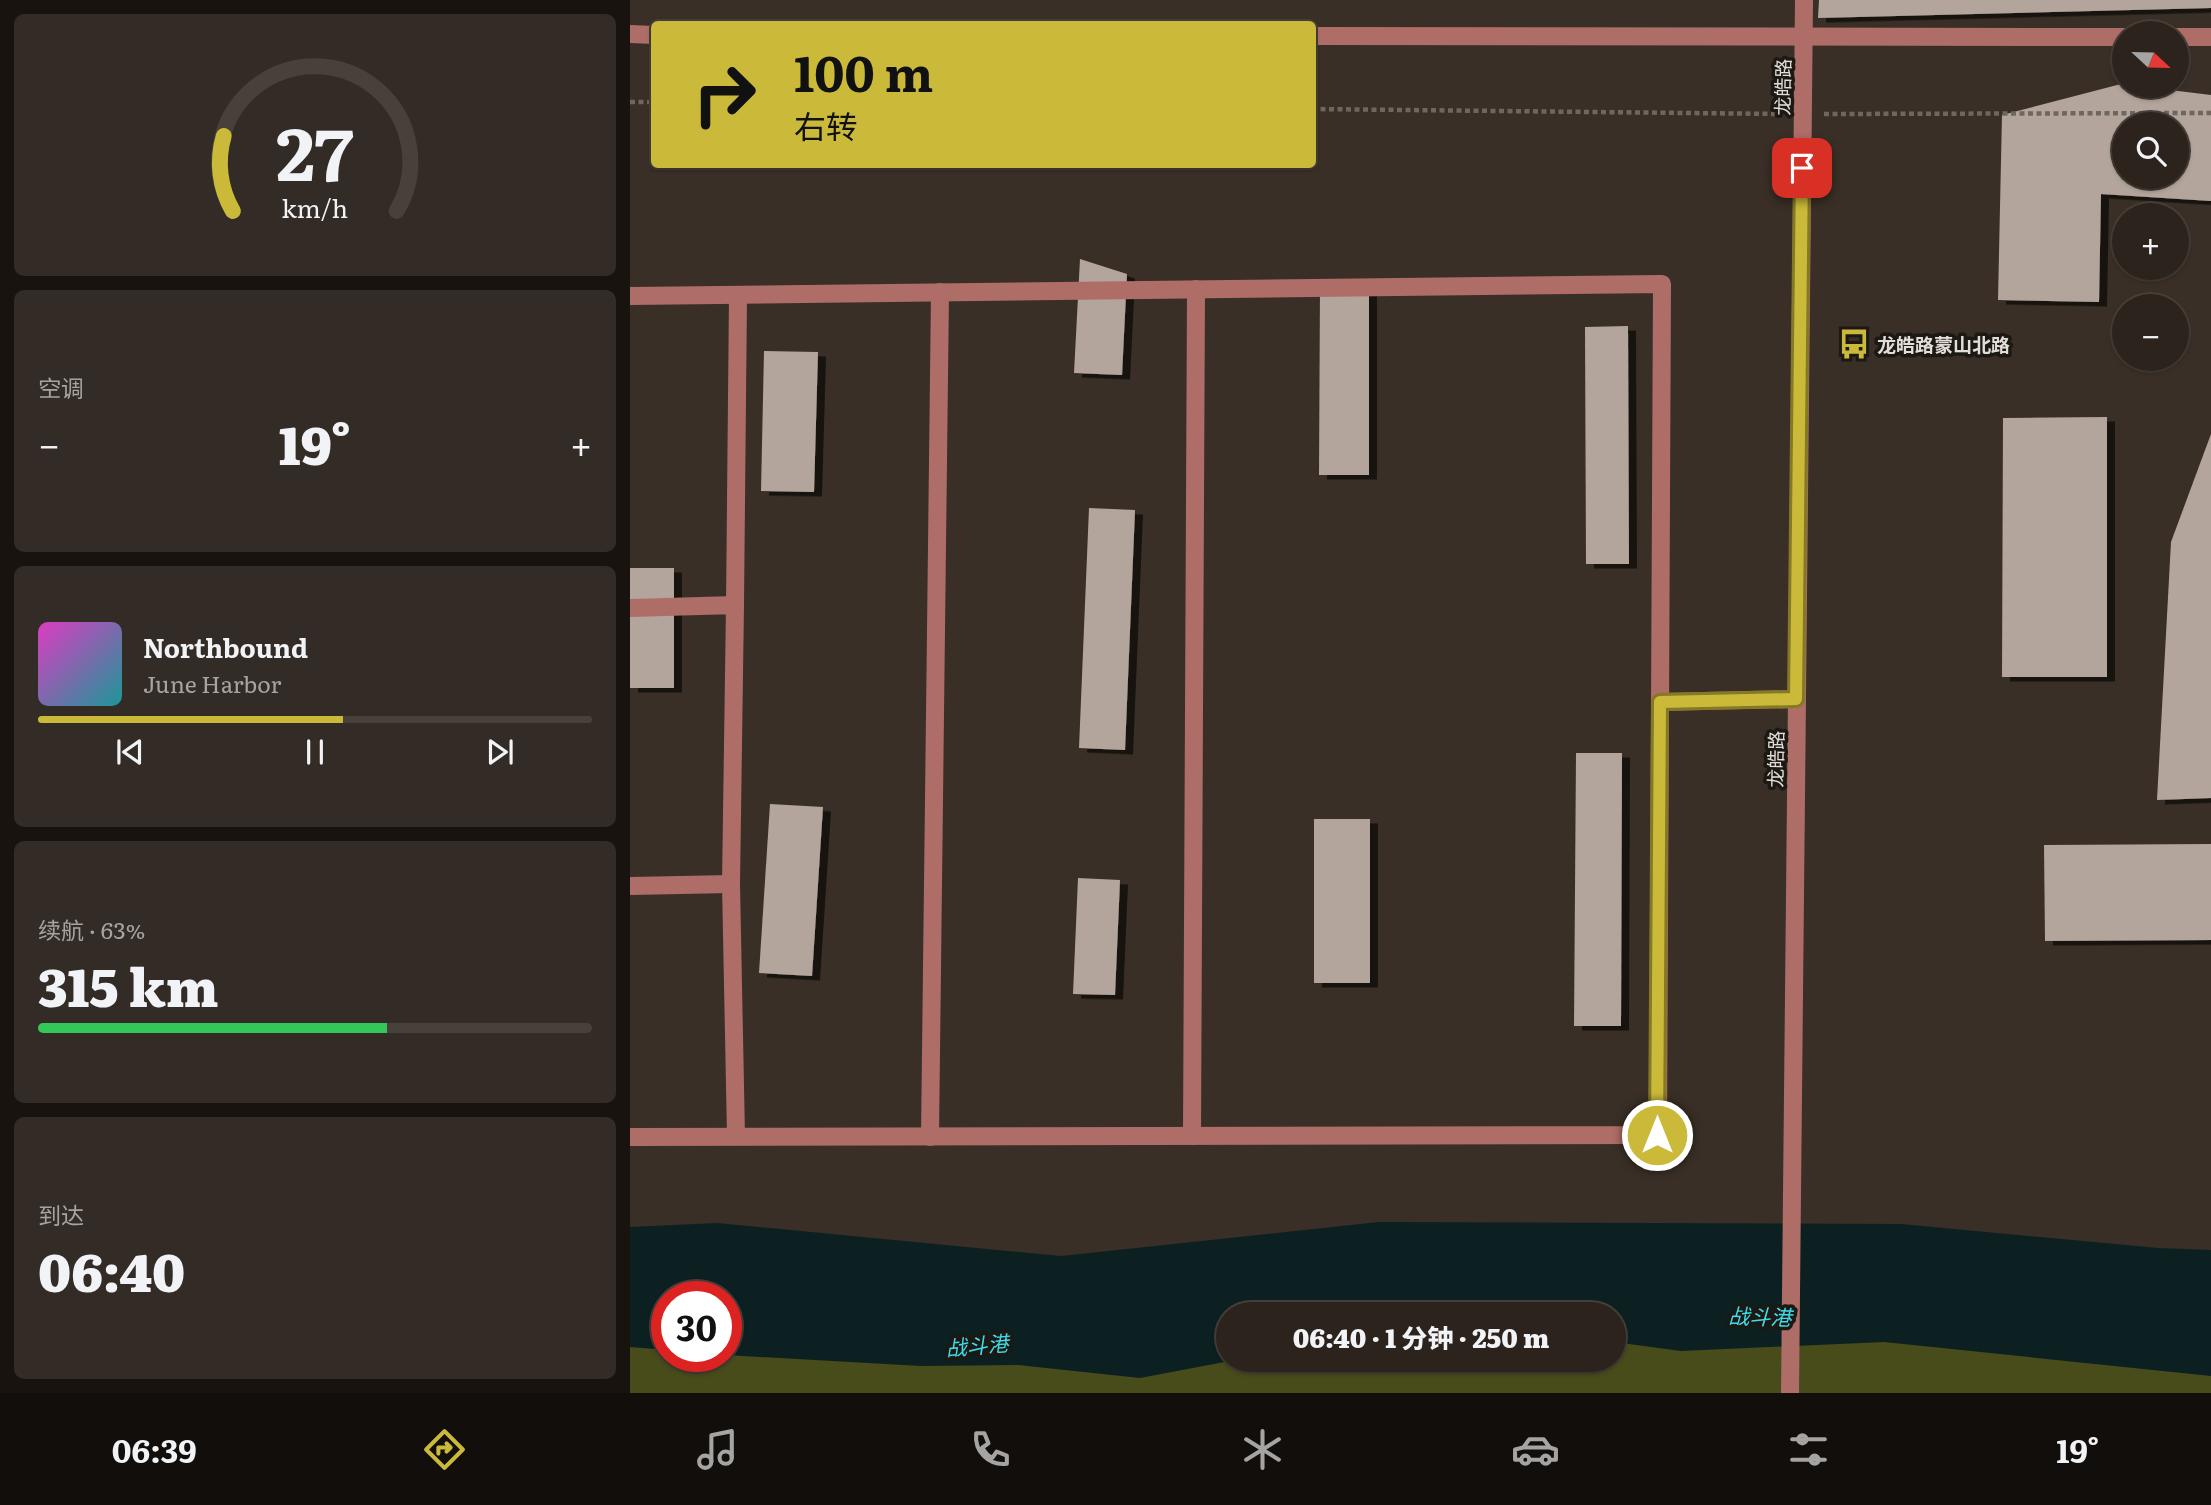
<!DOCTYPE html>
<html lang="zh">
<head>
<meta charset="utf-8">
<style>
  :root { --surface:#2b231c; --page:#332b25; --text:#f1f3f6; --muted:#a6a4a3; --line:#47403b; --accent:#cbba39 }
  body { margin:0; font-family:Literata,"Noto Sans SC",serif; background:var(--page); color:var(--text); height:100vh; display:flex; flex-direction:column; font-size:26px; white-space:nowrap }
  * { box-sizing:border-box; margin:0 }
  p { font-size:23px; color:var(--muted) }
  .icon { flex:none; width:38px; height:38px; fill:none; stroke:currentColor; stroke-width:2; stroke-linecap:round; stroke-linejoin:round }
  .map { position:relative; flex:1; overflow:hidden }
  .drawer { display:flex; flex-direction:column; gap:14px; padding:14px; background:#18130f; width:630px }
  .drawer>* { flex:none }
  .banner { position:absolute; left:21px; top:21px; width:665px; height:147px; border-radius:7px; box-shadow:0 2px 5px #0004,0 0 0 2px var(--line); background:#cbba39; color:#111; overflow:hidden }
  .needle { width:46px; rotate:112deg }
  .controls { position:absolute; left:1482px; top:21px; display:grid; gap:14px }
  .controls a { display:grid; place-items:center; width:77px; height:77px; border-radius:50%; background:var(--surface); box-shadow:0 2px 5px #0004,0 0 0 2px var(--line); font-size:35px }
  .speed { position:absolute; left:21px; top:1281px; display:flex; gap:14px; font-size:35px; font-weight:700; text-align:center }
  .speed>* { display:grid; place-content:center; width:91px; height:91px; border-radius:50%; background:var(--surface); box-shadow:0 2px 5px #0004,0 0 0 2px var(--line); line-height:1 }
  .speed .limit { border:10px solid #d22; background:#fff; color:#111 }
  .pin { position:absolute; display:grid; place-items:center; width:60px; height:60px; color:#fff; margin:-30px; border-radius:14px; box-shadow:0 4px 10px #0006 }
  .me { position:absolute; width:77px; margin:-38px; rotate:0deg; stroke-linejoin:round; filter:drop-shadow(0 0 5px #0008) }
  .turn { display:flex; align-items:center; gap:24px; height:147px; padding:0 28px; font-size:32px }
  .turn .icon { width:91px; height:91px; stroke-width:2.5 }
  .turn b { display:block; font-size:49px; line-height:60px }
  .big { font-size:52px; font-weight:800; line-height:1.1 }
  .drawer .card { flex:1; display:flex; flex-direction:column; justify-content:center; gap:10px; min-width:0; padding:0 24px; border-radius:10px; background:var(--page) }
  .drawer .dial { align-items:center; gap:0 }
  .dial svg { height:182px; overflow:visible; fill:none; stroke:var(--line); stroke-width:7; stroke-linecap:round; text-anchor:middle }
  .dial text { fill:var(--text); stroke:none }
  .song { display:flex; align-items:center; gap:21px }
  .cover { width:84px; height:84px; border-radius:10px; background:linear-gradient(135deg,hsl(310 70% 55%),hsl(180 70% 35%)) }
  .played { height:7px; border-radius:4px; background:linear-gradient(90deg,var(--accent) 55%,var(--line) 55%) }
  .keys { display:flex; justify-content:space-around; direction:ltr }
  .heat { display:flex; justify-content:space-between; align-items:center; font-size:38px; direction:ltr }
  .charge { height:10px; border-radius:5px; background:linear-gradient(90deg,#34c759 63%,var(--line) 0) }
  .trip { position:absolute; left:586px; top:1302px; width:410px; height:70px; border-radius:35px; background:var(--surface); box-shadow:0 2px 5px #0004,0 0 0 2px var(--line); font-weight:800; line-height:70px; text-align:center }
  .tabs { display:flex; height:112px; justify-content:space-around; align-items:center; background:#110e0b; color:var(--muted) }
  .tabs .icon { width:49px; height:49px }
  .tabs .selected { color:var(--accent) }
  .tabs b { font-size:32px; color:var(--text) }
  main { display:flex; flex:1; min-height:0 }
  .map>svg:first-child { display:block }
  .green { fill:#484b1a }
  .water { fill:#0c2022 }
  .building { fill:#b3a59c; fill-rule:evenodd; filter:url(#shadow) }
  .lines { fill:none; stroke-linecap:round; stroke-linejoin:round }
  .path { stroke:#6f665e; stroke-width:4.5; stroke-dasharray:5 3.5; stroke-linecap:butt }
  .minor { stroke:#af6d68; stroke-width:18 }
  .route-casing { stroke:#847925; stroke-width:18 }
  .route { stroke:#cbba39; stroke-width:12 }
  .labels { text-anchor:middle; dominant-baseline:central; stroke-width:7; stroke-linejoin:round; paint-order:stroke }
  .street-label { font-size:19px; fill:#e3ddd7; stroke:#1c1814 }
  .poi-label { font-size:19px; font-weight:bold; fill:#e3ddd7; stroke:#1c1814; text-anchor:start }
  .water-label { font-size:21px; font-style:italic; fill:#3dddea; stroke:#1c1814 }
</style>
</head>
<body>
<main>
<section class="drawer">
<div class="card dial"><svg viewBox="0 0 100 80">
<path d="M14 69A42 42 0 1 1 86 69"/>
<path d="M14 69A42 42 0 0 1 10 36" stroke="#cbba39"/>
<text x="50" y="56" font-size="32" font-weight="700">27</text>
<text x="50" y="72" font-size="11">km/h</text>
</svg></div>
<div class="card"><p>空调</p>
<div class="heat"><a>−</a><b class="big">19°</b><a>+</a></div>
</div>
<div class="card">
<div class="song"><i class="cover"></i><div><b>Northbound</b><p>June Harbor</p></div></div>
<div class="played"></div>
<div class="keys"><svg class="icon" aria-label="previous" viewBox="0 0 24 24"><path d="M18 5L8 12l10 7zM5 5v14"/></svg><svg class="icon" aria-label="pause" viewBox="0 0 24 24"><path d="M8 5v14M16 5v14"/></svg><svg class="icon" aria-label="next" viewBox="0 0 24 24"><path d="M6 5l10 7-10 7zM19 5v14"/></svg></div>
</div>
<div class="card"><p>续航 · 63%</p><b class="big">315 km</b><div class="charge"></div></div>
<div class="card"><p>到达</p><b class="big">06:40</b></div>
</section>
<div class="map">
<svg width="1581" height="1393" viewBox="0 0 1581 1393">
  <defs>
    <filter id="shadow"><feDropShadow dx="8" dy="4.5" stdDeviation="0" flood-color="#0009"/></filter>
  </defs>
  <rect width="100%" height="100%" fill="#392f26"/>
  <path class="green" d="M 984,1330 L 1257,1331 L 1581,1365 L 1581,1393 L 0,1393 L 0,1335 L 37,1338 L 37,1356 L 96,1356 L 96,1343 L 598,1360 L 984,1360 Z"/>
  <path class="water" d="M 749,1222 L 1271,1224 L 1528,1248 L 1581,1250 L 1581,1376 L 1254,1342 L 1051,1351 L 984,1342 L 984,1314 L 598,1314 L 598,1360 L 605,1360 L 510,1378 L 388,1365 L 291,1366 L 96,1355 L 96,1297 L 37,1297 L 37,1350 L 0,1347 L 0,1227 L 87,1223 L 431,1256 Z"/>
  <g class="building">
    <path d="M 1189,0 L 1581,0 L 1581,8 L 1188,18 Z"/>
    <path d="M 1491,84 L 1581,95 L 1581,201 L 1471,194 L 1469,302 L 1368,300 L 1372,115 ZM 1494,124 L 1547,124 L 1547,177 L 1494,177 Z"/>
    <path d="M 450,259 L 497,274 L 492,375 L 444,373 Z"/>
    <path d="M 690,285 L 739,285 L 739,475 L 689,475 Z"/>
    <path d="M 998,326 L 999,564 L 956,564 L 955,327 Z"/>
    <path d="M 134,351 L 188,352 L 184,492 L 131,491 Z"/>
    <path d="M 1477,417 L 1477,677 L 1372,677 L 1373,418 Z"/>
    <path d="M 1581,434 L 1581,798 L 1527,800 L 1541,542 Z"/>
    <path d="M 459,508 L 505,510 L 495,750 L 449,748 Z"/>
    <rect x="0" y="568" width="44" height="120"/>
    <path d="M 946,753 L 992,753 L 991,1026 L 944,1026 Z"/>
    <path d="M 140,804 L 193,807 L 182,976 L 129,973 Z"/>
    <rect x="684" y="819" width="56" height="164"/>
    <path d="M 1581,844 L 1581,940 L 1415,941 L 1414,845 Z"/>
    <path d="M 448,878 L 490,880 L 485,995 L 443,994 Z"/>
  </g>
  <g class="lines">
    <g class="path">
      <path d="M 0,102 L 24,102"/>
      <path d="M 682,109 L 1151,114"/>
      <path d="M 1194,114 L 1581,113"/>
    </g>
    <g class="minor">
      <path d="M 0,34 L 24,35"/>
      <path d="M 682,36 L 1494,37"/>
      <path d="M 1547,37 L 1581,37"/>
      <path d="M 0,296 L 1032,284 L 1028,1135 L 0,1137"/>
      <path d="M 105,605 L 108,295"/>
      <path d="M 0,608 L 105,605 L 101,884 L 0,886"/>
      <path d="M 1030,702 L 1166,699"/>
      <path d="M 101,884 L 106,1136"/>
      <path d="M 562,1136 L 566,289"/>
      <path d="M 300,1137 L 310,292"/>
      <path d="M 1160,1393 L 1174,0"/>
    </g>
  </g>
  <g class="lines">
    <g class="route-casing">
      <path id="route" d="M 1027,1135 L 1030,702 L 1166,699 L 1172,168"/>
    </g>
    <use href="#route" class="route"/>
  </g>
  <defs>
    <g id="bus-bare" transform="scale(2.415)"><path d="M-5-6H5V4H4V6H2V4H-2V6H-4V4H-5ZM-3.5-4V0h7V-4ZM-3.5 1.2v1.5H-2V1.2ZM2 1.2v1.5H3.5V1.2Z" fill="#cbba39" stroke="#1c1814" stroke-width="2.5" paint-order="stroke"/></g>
  </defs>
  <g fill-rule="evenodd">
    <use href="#bus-bare" x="1224" y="344"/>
  </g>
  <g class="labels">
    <g class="street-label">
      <text transform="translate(1152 87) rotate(-89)">龙皓路</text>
      <text transform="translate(1145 759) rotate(-89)">龙皓路</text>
    </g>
    <g class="poi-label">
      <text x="1247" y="344">龙皓路蒙山北路</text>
    </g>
    <g class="water-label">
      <text transform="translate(1130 1315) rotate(2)">战斗港</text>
      <text transform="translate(347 1344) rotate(-5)">战斗港</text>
    </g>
  </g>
</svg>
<div class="controls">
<a><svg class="needle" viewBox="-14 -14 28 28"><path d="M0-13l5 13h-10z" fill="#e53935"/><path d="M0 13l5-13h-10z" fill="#a6a4a3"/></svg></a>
<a><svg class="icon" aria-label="search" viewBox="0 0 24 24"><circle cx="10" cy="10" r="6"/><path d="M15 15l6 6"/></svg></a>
<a>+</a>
<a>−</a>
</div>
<div class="speed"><div class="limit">30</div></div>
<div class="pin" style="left:1172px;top:168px;background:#d93025"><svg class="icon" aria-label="arrive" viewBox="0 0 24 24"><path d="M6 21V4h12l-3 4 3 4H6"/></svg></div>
<svg class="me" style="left:1027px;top:1135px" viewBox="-20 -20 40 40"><circle r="17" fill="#cbba39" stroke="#fff" stroke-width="3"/><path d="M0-11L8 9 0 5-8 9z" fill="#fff"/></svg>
<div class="trip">06:40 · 1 分钟 · 250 m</div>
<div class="banner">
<div class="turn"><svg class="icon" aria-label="right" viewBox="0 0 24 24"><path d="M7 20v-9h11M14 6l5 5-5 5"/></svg><div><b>100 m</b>右转</div></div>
</div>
</div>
</main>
<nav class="tabs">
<b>06:39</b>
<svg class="icon selected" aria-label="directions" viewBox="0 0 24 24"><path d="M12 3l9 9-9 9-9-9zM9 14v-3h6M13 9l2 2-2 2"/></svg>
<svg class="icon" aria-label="music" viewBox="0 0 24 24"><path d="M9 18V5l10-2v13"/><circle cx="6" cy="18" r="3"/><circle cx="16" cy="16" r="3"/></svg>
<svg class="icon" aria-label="phone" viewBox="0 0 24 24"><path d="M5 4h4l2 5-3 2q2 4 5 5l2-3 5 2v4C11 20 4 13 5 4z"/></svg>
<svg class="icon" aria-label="climate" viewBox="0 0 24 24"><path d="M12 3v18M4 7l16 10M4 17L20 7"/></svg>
<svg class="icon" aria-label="car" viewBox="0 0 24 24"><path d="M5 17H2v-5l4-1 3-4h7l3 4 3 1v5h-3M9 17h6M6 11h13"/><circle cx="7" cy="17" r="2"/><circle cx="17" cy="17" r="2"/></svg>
<svg class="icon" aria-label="filters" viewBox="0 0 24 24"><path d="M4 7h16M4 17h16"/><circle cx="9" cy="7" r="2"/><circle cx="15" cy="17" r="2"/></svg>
<b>19°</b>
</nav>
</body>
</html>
